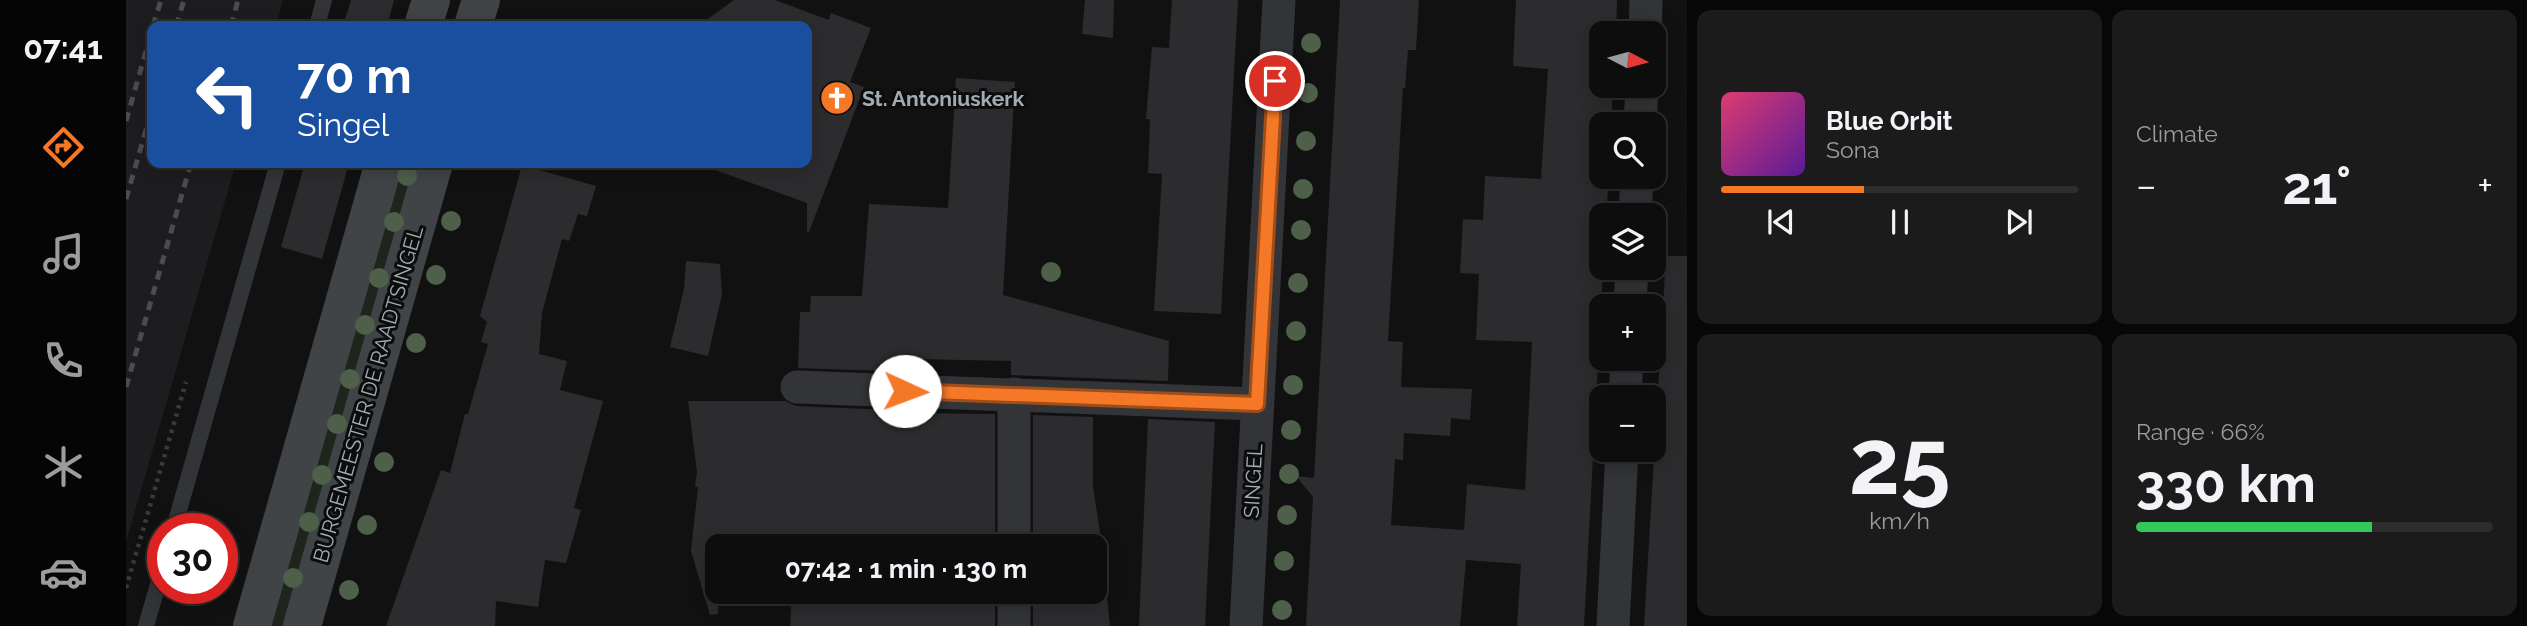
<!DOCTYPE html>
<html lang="en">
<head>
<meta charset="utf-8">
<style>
  :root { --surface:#0d0d0e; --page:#1b1b1c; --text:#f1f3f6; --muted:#9a9c9e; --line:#2d2d2e; --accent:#f57826 }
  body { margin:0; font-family:Raleway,sans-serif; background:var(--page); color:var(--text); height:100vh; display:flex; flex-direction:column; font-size:26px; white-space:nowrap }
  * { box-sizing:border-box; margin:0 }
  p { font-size:23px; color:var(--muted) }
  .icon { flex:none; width:38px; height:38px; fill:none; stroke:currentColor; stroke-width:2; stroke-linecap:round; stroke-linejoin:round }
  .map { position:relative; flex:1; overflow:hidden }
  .sheet { display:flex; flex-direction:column; gap:10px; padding:10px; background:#070708; width:840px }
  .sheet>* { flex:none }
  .guide { position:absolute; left:21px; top:21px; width:665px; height:147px; border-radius:14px; box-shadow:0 4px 18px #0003,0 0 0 2px var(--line); background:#1a4fa0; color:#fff; overflow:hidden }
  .needle { width:46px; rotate:96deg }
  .tools { position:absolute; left:1463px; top:21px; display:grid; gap:14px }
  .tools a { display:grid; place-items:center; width:77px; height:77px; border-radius:14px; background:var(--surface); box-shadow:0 4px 18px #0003,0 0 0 2px var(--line); font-size:35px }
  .speed { position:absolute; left:21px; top:513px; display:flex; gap:14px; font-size:35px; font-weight:700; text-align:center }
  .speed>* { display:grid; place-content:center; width:91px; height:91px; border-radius:50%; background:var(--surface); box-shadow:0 4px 18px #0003,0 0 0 2px var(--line); line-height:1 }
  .speed .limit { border:10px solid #d22; background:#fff; color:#111 }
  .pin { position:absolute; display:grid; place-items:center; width:60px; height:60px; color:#fff; margin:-30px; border:4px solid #fff; border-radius:50%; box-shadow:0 2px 7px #0007 }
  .me { position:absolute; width:77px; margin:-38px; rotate:92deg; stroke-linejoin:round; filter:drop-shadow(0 0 5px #0008) }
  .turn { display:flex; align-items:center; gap:24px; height:147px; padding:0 35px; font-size:32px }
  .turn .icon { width:91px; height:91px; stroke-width:2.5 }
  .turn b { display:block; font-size:49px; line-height:60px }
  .big { font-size:52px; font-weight:700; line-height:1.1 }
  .sheet .tile { flex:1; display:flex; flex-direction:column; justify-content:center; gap:10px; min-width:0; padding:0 24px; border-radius:14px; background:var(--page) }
  .sheet .dial { align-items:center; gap:0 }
  .dial b { font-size:91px; line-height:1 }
  .song { display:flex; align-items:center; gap:21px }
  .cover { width:84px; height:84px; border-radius:10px; background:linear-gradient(135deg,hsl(340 70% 55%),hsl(270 70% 35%)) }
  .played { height:7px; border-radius:4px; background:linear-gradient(90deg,var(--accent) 40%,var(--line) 40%) }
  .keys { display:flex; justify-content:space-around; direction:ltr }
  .heat { display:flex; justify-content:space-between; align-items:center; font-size:38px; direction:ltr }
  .charge { height:10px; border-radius:5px; background:linear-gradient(90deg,#34c759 66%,var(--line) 0) }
  .sheet .tiles { flex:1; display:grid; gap:10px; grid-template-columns:repeat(2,1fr) }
  .trip { position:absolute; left:579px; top:534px; width:402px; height:70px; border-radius:14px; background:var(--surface); box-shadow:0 4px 18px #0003,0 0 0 2px var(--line); font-weight:700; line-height:70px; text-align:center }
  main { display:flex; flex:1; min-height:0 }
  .dock { display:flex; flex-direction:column; width:126px; justify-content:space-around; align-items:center; background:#050506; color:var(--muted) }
  .dock .icon { width:49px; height:49px }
  .dock .on { color:var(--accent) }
  .dock b { font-size:32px; color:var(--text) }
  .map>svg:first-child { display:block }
  .built { fill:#1d1d1f }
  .green { fill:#1e251d }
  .building { fill:#2c2c2e }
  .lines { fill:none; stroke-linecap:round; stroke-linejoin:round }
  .path { stroke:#383b3e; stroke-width:4.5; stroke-dasharray:3.5 5; stroke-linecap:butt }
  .lane { stroke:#323437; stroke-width:16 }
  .street { stroke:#323437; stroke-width:33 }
  .secondary { stroke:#404447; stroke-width:38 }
  .rail { stroke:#494d50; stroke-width:5; stroke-dasharray:9 7; stroke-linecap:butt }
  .tree { fill:#4e5f4a }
  .route-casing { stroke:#9f4e19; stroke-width:18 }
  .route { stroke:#f57826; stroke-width:12 }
  .labels { text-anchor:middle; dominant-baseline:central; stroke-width:6; stroke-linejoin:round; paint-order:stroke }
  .poi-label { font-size:21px; font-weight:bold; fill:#a2acb3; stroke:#0c0c0d; text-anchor:start }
  .street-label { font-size:21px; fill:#a2acb3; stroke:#0c0c0d }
</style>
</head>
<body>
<main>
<nav class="dock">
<b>07:41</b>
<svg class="icon on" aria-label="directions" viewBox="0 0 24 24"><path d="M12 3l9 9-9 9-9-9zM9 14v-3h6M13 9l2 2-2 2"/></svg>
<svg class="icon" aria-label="music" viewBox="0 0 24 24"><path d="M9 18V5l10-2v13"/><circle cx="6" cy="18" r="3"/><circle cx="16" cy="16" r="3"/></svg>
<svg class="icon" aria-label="phone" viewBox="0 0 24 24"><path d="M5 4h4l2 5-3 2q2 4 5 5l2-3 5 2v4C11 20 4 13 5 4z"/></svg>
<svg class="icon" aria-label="climate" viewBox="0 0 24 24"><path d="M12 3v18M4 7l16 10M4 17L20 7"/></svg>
<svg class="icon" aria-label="car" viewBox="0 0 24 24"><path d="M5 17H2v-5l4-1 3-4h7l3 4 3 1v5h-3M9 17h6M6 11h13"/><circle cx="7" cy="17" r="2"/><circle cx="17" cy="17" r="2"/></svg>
</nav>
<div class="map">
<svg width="1561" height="626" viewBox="0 0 1561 626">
  <rect width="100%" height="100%" fill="#111112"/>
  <path class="built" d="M 0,0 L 157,0 L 150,26 L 26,26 L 26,163 L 110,163 L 0,542 Z"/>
  <path class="green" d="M 277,163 L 294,163 L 163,626 L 146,626 Z"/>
  <g class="building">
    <path d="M 225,0 L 268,0 L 261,26 L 217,26 Z"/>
    <path d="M 608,0 L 649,0 L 703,20 L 705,13 L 745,28 L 724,82 L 738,87 L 683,232 L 681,232 L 681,203 L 578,166 L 579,163 L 681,163 L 681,26 L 572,26 Z"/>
    <path d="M 959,0 L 988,0 L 987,38 L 956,34 Z"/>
    <path d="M 1046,0 L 1112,0 L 1095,314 L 1028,311 L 1036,174 L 1022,173 L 1024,119 L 1020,119 L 1026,47 L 1043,48 Z"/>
    <path d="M 1214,0 L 1293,0 L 1290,50 L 1282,50 L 1279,88 L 1277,88 L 1262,341 L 1277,342 L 1275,387 L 1346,389 L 1344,420 L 1325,418 L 1324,436 L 1278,433 L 1277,460 L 1269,459 L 1265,525 L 1338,530 L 1341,484 L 1399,490 L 1406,342 L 1350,340 L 1353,274 L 1334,273 L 1337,219 L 1357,220 L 1359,176 L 1415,179 L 1422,69 L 1387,66 L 1390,0 L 1491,0 L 1490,33 L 1475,33 L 1475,86 L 1487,86 L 1485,124 L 1475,124 L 1475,177 L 1483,177 L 1480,215 L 1475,215 L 1475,268 L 1477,268 L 1458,626 L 1391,626 L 1395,564 L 1340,560 L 1334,626 L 1180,626 L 1187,497 L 1170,476 L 1188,478 Z"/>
    <path d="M 830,78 L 889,82 L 877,295 L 1043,341 L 1042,381 L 885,375 L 885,361 L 789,359 L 789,372 L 672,368 L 674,312 L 684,312 L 685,296 L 736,296 L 743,204 L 822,208 Z"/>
    <path d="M 179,163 L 223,163 L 196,259 L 155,247 Z"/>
    <path d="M 399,166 L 470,186 L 461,216 L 452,214 L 443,241 L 436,239 L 416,313 L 413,354 L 441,361 L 434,390 L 477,401 L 448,508 L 455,510 L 440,563 L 419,560 L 412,607 L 370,601 L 369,626 L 260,626 L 315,470 L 324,473 L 339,414 L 342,414 L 362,344 L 355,342 L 361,322 L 354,316 L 395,169 L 398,170 Z"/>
    <path d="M 1540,256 L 1561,256 L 1561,626 L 1518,626 Z"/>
    <path d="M 560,261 L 594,264 L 596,294 L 582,356 L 544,347 L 558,289 Z"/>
    <path d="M 562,401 L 659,401 L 670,406 L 788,411 L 788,413 L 869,414 L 869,546 L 592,546 L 592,614 L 584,615 L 565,551 L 572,487 L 569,487 L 571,472 Z"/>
    <path d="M 907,415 L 967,417 L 967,486 L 975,540 L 984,626 L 907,626 L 907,592 L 970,592 L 970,546 L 907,546 Z"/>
    <path d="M 1022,419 L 1089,422 L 1079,626 L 1013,626 Z"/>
    <path d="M 666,592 L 869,592 L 869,626 L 664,626 Z"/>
  </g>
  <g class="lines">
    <path class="path" d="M 0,588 L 60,382"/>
    <g class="lane">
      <path d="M 191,26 L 198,0"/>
      <path d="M 48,528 L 152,163"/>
      <path d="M 20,626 L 37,567"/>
    </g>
    <g class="street">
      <path d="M 1519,33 L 1520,0"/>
      <path d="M 1514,124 L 1516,86"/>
      <path d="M 1509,215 L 1511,177"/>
      <path d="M 1504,306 L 1506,268"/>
      <path d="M 671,387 L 1131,404"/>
      <path d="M 888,394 L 888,546"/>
      <path d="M 1499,397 L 1501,359"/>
      <path d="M 888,592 L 888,626"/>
      <path d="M 1120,626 L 1153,0"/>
      <path d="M 1487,626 L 1496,450"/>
    </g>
    <g class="secondary">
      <path d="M 297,26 L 305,0"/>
      <path d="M 347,26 L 355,0"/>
      <path d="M 126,626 L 258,163"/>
      <path d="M 176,626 L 308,163"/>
    </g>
    <g class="rail">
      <path d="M 27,26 L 35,0"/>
      <path d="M 50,26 L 58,0"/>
      <path d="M 105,26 L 112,0"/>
      <path d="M 0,121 L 26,30"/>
      <path d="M 0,199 L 26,109"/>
      <path d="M 0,387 L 65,163"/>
    </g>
  </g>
  <g class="tree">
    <circle cx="1185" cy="43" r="10"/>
    <circle cx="1182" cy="93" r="10"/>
    <circle cx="1180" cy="141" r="10"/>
    <circle cx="281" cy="176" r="10"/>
    <circle cx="1177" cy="189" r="10"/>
    <circle cx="325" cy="221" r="10"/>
    <circle cx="268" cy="222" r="10"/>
    <circle cx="1175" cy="230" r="10"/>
    <circle cx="925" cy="272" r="10"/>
    <circle cx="310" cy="275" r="10"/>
    <circle cx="253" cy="278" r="10"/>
    <circle cx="1172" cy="283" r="10"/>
    <circle cx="239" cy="325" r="10"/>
    <circle cx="1170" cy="331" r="10"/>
    <circle cx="290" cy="343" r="10"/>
    <circle cx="224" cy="379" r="10"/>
    <circle cx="1167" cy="385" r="10"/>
    <circle cx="211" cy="424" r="10"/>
    <circle cx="1165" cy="430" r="10"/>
    <circle cx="258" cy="462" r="10"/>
    <circle cx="1163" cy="474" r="10"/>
    <circle cx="196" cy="475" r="10"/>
    <circle cx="1161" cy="515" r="10"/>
    <circle cx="183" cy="522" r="10"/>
    <circle cx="241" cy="525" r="10"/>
    <circle cx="1158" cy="561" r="10"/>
    <circle cx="167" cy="578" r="10"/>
    <circle cx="223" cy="590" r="10"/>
    <circle cx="1156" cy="610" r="10"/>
  </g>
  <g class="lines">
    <g class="route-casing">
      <path id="route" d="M 779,391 L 1131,404 L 1149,81"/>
    </g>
    <use href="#route" class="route"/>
  </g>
  <defs>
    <g id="church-disc" transform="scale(1.75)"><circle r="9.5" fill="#f57826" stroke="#0c0c0d"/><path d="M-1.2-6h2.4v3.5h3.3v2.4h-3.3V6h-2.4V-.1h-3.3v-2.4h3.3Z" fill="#fff"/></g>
  </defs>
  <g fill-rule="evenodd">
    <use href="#church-disc" x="711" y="98"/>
  </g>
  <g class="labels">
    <g class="poi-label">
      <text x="736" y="98">St. Antoniuskerk</text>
    </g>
    <g class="street-label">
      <text transform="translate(242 394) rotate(-74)">BURGEMEESTER DE RAADTSINGEL</text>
      <text transform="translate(1127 481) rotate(-87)">SINGEL</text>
    </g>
  </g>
</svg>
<div class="tools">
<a><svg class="needle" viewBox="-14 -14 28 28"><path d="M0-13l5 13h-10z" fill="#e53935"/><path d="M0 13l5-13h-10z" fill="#9a9c9e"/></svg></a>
<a><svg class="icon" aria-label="search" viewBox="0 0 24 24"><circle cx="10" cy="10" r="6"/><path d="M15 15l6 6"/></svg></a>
<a><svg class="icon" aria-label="layers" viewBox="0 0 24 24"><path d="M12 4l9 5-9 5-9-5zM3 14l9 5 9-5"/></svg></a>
<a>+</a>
<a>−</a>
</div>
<div class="speed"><div class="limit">30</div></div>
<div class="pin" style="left:1149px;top:81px;background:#d93025"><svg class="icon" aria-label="arrive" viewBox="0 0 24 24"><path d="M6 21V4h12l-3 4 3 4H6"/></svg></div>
<svg class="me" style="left:779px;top:391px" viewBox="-20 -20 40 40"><circle r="19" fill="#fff"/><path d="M0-13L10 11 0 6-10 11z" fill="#f57826"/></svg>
<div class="trip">07:42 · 1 min · 130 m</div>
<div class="guide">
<div class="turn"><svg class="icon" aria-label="left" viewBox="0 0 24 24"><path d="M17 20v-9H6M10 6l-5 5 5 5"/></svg><div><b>70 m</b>Singel</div></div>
</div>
</div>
<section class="sheet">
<div class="tiles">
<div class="tile">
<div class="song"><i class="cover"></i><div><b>Blue Orbit</b><p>Sona</p></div></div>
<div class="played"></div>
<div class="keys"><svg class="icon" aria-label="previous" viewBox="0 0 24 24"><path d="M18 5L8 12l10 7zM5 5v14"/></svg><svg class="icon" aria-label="pause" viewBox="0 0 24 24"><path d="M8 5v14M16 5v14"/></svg><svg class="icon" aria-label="next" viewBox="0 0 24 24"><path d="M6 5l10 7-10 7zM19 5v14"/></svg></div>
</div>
<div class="tile"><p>Climate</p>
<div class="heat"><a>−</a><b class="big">21°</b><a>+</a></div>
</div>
<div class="tile dial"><b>25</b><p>km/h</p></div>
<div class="tile"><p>Range · 66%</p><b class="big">330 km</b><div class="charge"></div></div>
</div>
</section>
</main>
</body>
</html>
